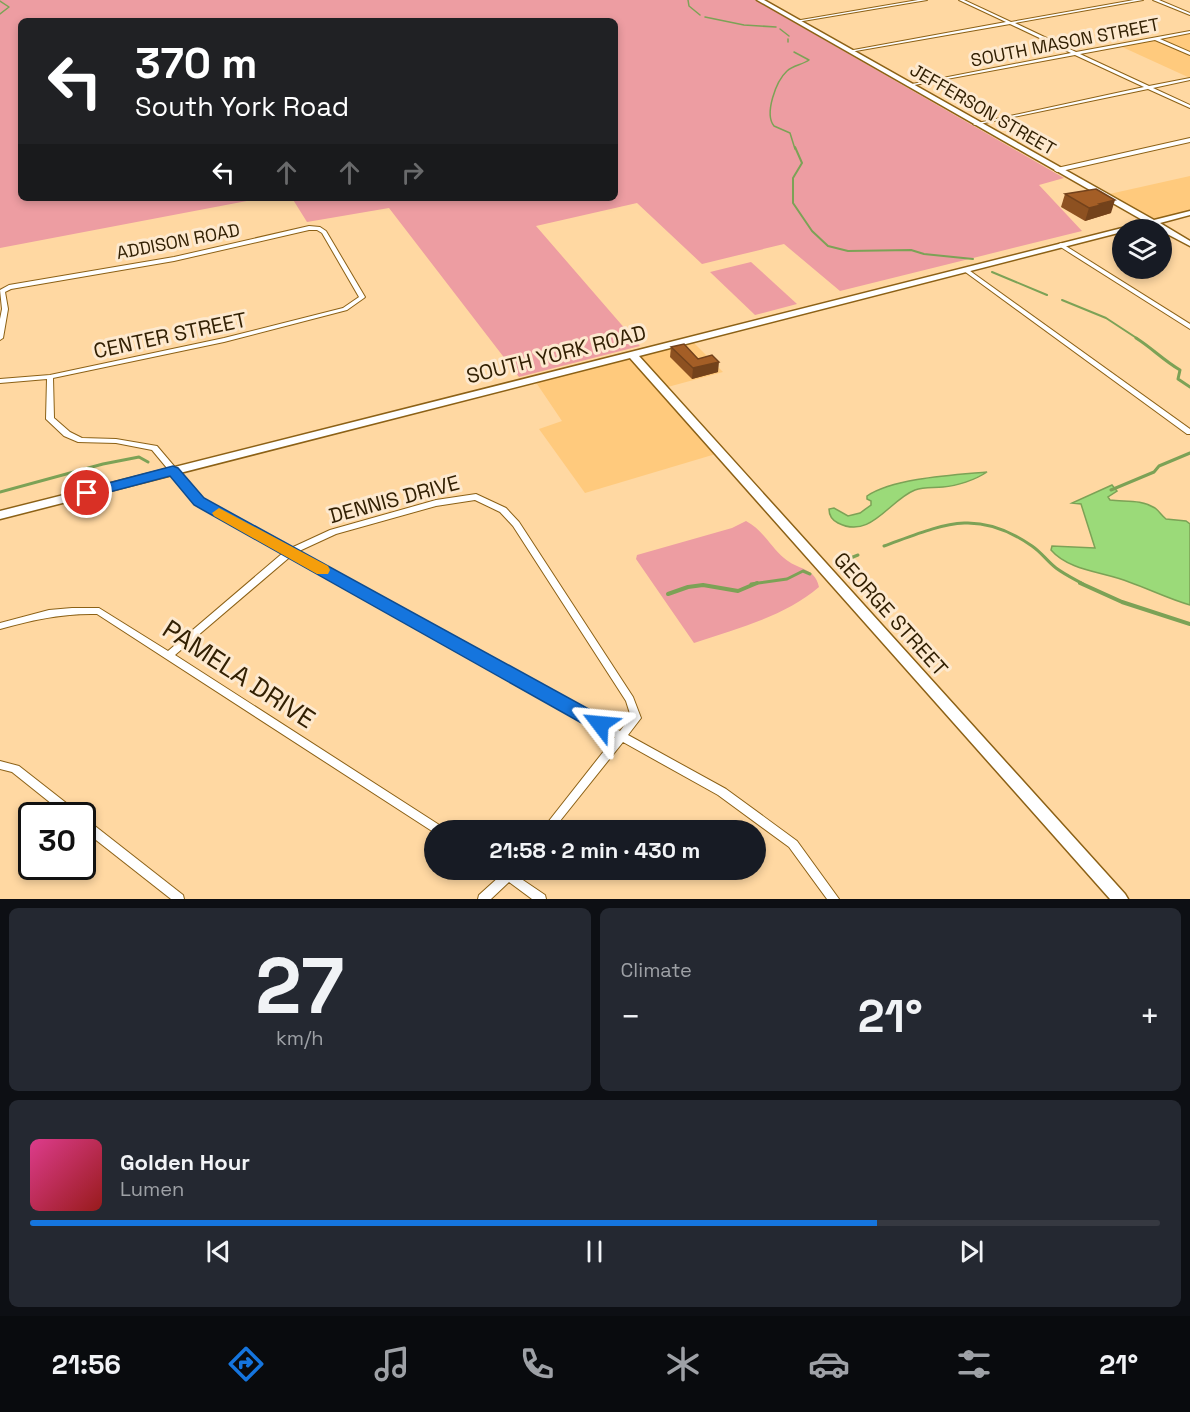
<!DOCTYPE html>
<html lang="en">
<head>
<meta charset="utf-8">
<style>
  :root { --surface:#171b24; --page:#242831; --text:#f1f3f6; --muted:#9ea1a6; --line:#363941; --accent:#1575de }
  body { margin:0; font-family:"Space Grotesk",sans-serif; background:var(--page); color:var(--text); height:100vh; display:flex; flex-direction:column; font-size:22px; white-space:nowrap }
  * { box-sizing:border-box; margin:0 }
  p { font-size:20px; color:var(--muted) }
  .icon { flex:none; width:33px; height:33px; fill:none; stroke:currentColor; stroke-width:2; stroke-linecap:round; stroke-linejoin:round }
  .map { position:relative; height:899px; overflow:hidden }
  .side { display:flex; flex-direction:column; gap:9px; padding:9px; background:#0d0f14; flex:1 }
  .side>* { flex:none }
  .top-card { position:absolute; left:18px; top:18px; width:600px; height:183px; border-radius:9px; box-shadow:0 3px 9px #0003; background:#202124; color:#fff; overflow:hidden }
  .fabs { position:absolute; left:1112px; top:219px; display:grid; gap:12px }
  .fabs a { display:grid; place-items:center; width:60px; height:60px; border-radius:50%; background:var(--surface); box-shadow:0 3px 9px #0003; font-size:30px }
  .speed { position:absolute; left:18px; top:802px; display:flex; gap:12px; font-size:30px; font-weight:700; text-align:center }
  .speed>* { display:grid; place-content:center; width:78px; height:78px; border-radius:50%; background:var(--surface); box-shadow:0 3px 9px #0003; line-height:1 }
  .speed .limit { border:3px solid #111; border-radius:9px; background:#fff; color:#111 }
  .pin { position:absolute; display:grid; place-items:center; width:51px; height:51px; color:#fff; margin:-26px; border:3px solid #fff; border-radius:50%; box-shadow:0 2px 6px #0007 }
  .me { position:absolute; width:66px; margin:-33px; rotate:299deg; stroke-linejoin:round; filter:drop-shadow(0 0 4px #0008) }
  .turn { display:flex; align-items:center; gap:21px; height:126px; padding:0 18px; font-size:27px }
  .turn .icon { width:78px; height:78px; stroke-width:2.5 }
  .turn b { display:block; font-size:42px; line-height:51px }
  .lanes { display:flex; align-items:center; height:57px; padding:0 18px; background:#0003; justify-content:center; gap:30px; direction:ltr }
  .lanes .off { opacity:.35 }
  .big { font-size:45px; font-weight:700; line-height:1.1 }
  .side .tile { flex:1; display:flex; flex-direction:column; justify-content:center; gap:9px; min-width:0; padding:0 21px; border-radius:9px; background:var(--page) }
  .side .dial { align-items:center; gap:0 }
  .dial b { font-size:78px; line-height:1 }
  .song { display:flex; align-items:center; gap:18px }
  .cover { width:72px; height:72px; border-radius:9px; background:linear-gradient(135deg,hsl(330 70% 55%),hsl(0 70% 35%)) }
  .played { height:6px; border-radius:3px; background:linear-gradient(90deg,var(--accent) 75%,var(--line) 75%) }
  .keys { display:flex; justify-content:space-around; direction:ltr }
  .heat { display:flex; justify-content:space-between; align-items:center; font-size:33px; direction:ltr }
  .side .tiles { flex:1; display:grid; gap:9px; grid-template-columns:1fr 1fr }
  .tile:last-child { grid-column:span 2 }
  .trip { position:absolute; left:424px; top:820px; width:342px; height:60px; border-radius:30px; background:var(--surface); box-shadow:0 3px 9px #0003; font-weight:700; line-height:60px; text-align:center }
  .menu { display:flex; height:96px; justify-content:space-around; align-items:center; background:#090b0e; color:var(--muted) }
  .menu .icon { width:42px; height:42px }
  .menu .current { color:var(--accent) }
  .menu b { font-size:27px; color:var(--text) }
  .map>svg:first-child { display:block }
  .built { fill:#ffca7d }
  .green { fill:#ed9da2 }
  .water { fill:#9bda79; stroke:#7ca256; stroke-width:1.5 }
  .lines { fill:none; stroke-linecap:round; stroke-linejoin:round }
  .stream-far3 { stroke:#7ca256; stroke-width:1.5 }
  .stream-far2 { stroke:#7ca256; stroke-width:2 }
  .stream-far1 { stroke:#7ca256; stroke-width:3 }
  .stream { stroke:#7ca256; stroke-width:4 }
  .street-casing { stroke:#8c6116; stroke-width:2 }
  .secondary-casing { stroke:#8c6116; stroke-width:3 }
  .street { fill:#fff; fill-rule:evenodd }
  .secondary { fill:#fff; fill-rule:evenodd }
  .wall { fill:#8d5121 }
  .shaded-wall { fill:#73421b }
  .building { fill:#a45e26; stroke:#73421b; stroke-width:1.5 }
  .route { fill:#1575de; stroke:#0e4c90; stroke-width:1.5 }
  .slow { fill:#f59e0b }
  .labels { text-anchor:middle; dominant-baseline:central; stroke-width:6; stroke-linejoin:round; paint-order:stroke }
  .far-street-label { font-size:18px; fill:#322003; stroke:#fde9cf }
  .street-label { font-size:21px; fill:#322003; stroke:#fde9cf }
  .near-street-label { font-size:26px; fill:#322003; stroke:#fde9cf }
</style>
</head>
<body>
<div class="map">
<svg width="1190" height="899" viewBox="0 0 1190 899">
  <rect width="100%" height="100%" fill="#ffd8a2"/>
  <g class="built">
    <path d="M 1190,33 L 1190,78 L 1120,46 Z"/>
    <path d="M 1190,176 L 1190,212 L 1152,222 L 1105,195 Z"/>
    <path d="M 692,341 L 723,372 L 664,388 L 636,356 Z"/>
    <path d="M 632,356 L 719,453 L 585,493 L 539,429 L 562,421 L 535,381 Z"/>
  </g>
  <g class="green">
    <path d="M 0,0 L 755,0 L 1064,178 L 1039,185 L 1082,231 L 840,291 L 784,244 L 702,264 L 637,203 L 536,226 L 640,346 L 519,377 L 389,208 L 307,222 L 292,198 L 615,198 L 615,21 L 21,21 L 21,198 L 263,198 L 0,248 Z"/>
    <path d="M 751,262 L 797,304 L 755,315 L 710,272 Z"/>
    <path d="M 746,521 C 763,530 770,546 784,558 C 797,570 815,567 819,587 C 784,617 738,628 694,643 L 636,559 L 637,555 L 732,528 Z"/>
  </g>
  <g class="water">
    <path d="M 987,472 C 975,480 957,486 943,487 C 933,488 924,487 915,490 C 889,500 871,540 838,523 C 832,520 829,516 829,509 L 834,508 L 848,516 L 860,513 L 871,505 L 871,501 L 867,499 L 867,496 C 894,478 954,475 987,472 Z"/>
    <path d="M 1112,485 L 1117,491 L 1108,497 L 1110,500 C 1125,502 1141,499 1155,508 C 1159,511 1162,516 1166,519 L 1186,521 L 1190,524 L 1190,605 C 1169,599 1149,589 1129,582 C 1105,572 1069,571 1051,550 L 1052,546 L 1095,548 L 1081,504 L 1072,503 Z"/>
  </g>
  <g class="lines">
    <g class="stream-far3">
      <path d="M 688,0 L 689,6 L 700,15"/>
      <path d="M 0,1 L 9,7 L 0,14"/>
      <path d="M 705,17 L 744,25 L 776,27"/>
      <path d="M 780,29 L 789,36"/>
      <path d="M 788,39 L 788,42"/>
      <path d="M 794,52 L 809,60 C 802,65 793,65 787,71 C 776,81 764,114 774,126 L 790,133 L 795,149"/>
    </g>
    <g class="stream-far2">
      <path d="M 795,147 L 802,163 L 793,178 L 793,203 L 812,231 L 828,246 L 848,251 L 911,250 L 924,254 L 973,259"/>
      <path d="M 992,272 L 1047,295"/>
      <path d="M 1062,300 L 1106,318 L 1138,339"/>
    </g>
    <g class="stream-far1">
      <path d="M 1136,338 C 1152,348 1163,360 1180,370 L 1178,379 L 1190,387"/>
      <path d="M 1111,490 L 1154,472 L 1159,466 L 1190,453"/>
      <path d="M 0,492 L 103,464 L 139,457 L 148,462"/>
      <path d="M 884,546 C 942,525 976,507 1032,546 C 1041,552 1047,561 1056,568 C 1064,574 1074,579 1083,584"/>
      <path d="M 838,563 L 858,555"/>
      <path d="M 751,584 L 787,579 L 803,571 L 810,574"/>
    </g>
    <g class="stream">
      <path d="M 1080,583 L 1122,602 L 1190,624"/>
      <path d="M 668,594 L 688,587 L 703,585 L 738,591 L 757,583"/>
    </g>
    <g class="street-casing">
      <g id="street">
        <path d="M 918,0 L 927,0 L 797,22 L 795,21 Z"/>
        <path d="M 959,0 L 964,0 L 1011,22 L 1134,0 L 1143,0 L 1015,23 L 1076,52 L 1190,31 L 1190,33 L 1160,39 L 1190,52 L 1190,55 L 1155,40 L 1080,54 L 1149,86 L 1190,78 L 1190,80 L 1153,88 L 1190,105 L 1190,108 L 1148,89 L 975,125 L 973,124 L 1144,87 L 1075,55 L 909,86 L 907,85 L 1071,53 L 1010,24 L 850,52 L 848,51 L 1006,22 Z"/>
        <path d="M 1153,0 L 1159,0 L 1190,13 L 1190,15 Z"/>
        <path d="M 1190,138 L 1190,142 L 1057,172 L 1054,170 L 1057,168 Z"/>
        <path d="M 309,226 L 320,227 L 326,231 L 365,297 L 364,298 L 347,310 L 224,342 L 53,378 L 54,418 L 70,432 L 82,438 L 116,439 L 157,446 L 202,499 L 291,548 L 330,530 L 436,500 L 476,494 L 506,508 L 519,522 L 633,697 L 641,718 L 628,735 L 726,789 L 797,841 L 839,899 L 827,899 L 789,847 L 718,795 L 623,742 L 552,831 L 541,831 L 615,737 L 291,556 L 175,655 L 444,828 L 445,831 L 435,831 L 435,833 L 97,614 C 63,613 32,620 0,629 L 0,623 L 49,610 L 72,608 L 99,608 L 168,651 L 284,552 L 196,503 L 152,450 L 116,443 L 78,442 L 64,436 L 46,419 L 47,379 L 0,383 L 0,379 L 50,375 L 224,338 L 343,308 L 359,297 L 322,233 L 317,230 L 309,230 L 174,261 L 11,289 L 5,292 L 8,309 L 3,338 L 0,340 L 0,319 L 2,309 L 0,290 L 9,285 L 174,257 ZM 475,500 L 500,512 L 513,526 L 626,701 L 631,717 L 620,731 L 297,552 L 336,534 L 436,506 Z"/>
        <path d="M 1061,243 L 1190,324 L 1190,329 L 1059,246 L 1059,244 Z"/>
        <path d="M 966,268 L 1190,429 L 1190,434 L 1187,434 L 964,271 L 964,269 Z"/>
        <path d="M 0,761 L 19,766 L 79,813 L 80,816 L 67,816 L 12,772 L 0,769 Z"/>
        <path d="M 82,818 L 86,819 L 183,895 L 184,899 L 171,899 L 82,829 Z"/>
        <path d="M 495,870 L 520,870 L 517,876 L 545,895 L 546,899 L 532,899 L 509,882 L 491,899 L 478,899 L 479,895 L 500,876 L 496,873 Z"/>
      </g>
    </g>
    <g class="secondary-casing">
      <path id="secondary" d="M 757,0 L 764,0 L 1154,220 L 1190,211 L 1190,215 L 1160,223 L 1190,241 L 1190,246 L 1152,226 L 1137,230 L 1122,230 L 1122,232 L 639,356 L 1125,894 L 1128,899 L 1110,899 L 630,358 L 0,519 L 0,511 L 1146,222 Z"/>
    </g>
    <use href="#street" class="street"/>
    <use href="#secondary" class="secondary"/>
  </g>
  <g class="wall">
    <path d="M 1065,194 L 1111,213 L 1085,221 L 1061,207 Z"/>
    <path d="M 671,347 L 718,372 L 692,379 L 670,357 Z"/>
  </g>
  <g class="shaded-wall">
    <path d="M 1115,200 L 1111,213 L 1085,221 L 1089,208 L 1099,204 Z"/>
    <path d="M 719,362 L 718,372 L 692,379 L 693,368 Z"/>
  </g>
  <g class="building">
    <path d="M 1096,189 L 1115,200 L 1099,204 L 1101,205 L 1089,208 L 1065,194 Z"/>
    <path d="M 684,344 L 698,359 L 712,355 L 719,362 L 693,368 L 671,347 Z"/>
  </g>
  <path class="route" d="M 173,466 L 178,468 L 204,498 L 607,719 L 609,724 L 607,730 L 600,732 L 594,730 L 194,505 L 170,476 L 87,498 L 80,493 L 82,490 Z"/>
  <path class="slow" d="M 219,508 L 328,566 L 330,570 L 328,574 L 317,574 L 214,516 L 212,513 Z"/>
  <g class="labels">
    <g class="far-street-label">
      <text transform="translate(1065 42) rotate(-11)">SOUTH MASON STREET</text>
      <text transform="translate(983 109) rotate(30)">JEFFERSON STREET</text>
      <text transform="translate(178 241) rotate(-11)">ADDISON ROAD</text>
    </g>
    <g class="street-label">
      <text transform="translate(170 335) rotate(-12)">CENTER STREET</text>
      <text transform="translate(556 354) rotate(-14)">SOUTH YORK ROAD</text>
      <text transform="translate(394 499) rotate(-15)">DENNIS DRIVE</text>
      <text transform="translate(891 614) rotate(48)">GEORGE STREET</text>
    </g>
    <g class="near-street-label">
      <text transform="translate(239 674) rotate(33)">PAMELA DRIVE</text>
    </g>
  </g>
</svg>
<div class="fabs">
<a><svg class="icon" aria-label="layers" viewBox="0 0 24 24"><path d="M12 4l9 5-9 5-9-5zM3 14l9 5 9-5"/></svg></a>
</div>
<div class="speed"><div class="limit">30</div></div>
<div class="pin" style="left:87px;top:493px;background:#d93025"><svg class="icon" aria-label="arrive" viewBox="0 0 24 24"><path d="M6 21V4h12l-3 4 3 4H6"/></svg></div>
<svg class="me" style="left:600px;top:724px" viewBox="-20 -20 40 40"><path d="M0-17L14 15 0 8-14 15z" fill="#1575de" stroke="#fff" stroke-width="4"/></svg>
<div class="trip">21:58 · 2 min · 430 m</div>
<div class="top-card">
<div class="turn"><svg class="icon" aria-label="left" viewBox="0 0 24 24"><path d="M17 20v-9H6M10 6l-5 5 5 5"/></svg><div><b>370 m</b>South York Road</div></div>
<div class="lanes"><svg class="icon" aria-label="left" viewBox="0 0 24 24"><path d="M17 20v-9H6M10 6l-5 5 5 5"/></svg><svg class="icon off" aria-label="ahead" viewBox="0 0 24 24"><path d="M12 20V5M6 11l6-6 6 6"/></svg><svg class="icon off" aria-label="ahead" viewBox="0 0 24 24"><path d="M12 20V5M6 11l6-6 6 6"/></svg><svg class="icon off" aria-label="right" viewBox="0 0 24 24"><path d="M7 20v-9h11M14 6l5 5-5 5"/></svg></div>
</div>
</div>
<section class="side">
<div class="tiles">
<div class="tile dial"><b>27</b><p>km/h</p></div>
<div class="tile"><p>Climate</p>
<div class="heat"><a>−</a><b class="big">21°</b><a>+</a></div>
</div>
<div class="tile">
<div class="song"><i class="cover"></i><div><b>Golden Hour</b><p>Lumen</p></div></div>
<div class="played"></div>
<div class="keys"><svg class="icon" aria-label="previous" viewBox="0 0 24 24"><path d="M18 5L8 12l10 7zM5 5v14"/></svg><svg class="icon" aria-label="pause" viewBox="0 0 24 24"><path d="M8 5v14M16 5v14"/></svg><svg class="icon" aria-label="next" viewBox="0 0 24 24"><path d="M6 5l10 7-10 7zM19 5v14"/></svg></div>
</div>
</div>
</section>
<nav class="menu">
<b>21:56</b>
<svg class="icon current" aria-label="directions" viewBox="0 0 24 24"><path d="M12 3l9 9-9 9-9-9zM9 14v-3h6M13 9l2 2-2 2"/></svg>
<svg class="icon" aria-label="music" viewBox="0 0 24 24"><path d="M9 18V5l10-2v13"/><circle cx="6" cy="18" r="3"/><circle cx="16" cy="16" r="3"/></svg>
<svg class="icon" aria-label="phone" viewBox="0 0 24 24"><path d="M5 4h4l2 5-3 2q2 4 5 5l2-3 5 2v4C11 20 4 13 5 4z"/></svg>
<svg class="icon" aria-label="climate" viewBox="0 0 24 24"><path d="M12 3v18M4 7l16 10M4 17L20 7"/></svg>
<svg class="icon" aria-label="car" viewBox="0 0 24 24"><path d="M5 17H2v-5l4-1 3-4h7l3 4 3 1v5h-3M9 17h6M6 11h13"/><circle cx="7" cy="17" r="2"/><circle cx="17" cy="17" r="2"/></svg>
<svg class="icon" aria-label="filters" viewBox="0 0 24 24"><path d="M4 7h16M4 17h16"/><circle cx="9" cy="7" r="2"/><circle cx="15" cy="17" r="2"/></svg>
<b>21°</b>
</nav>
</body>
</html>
